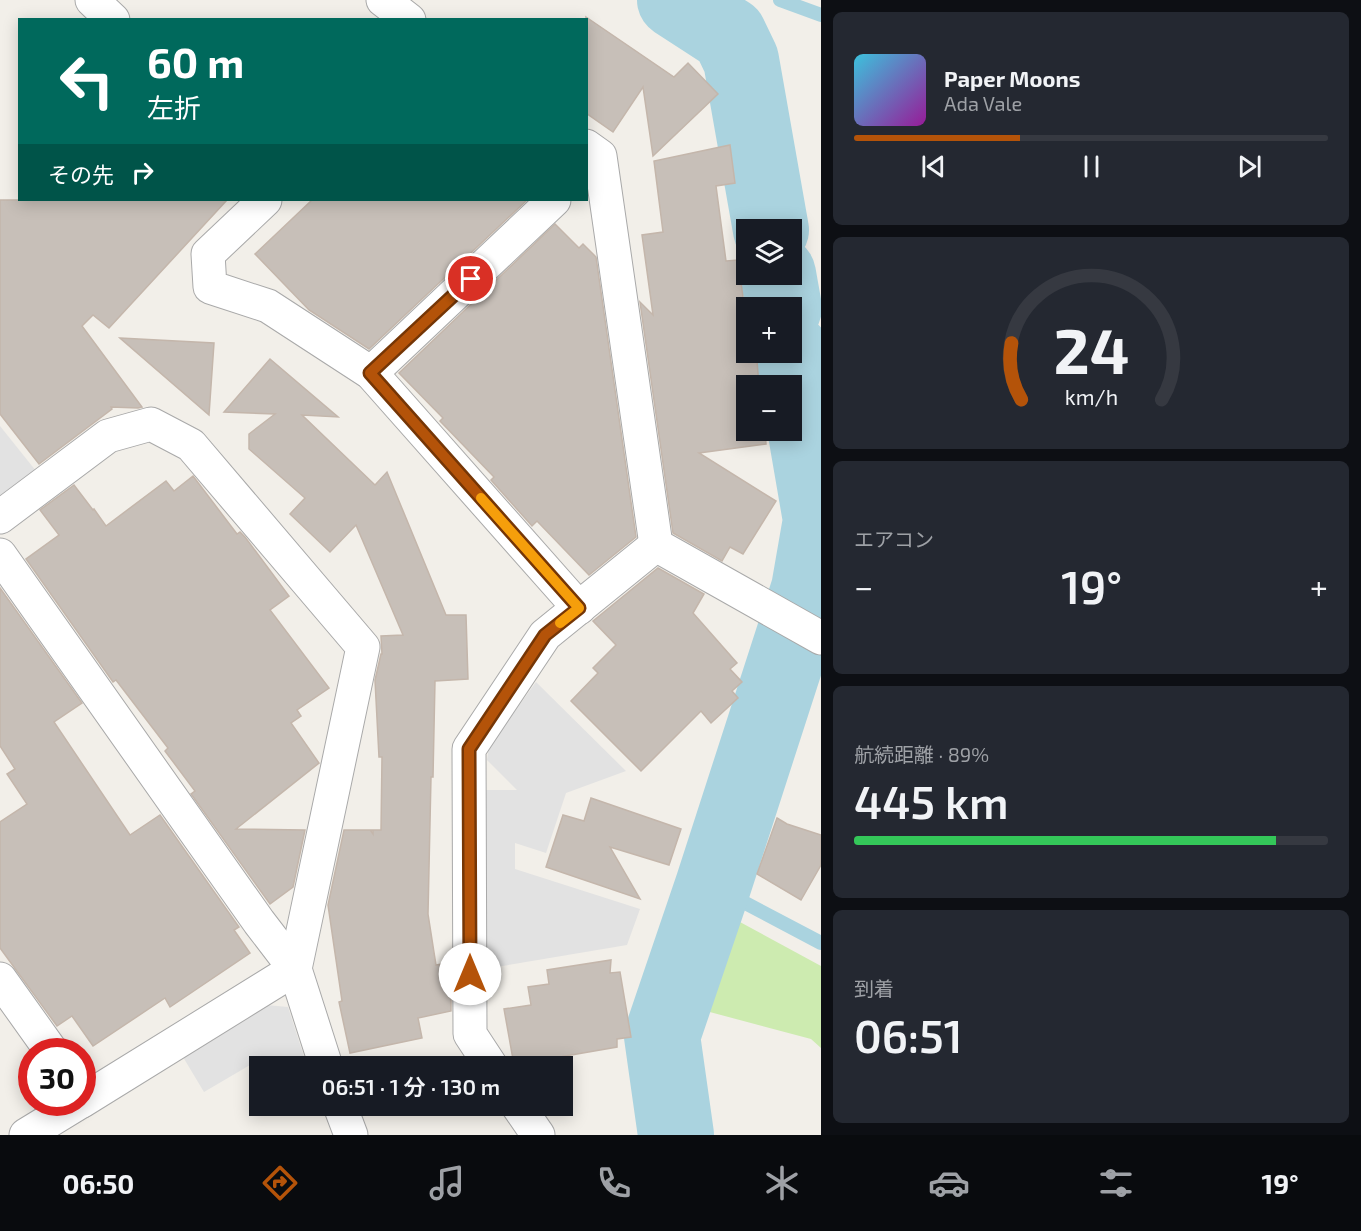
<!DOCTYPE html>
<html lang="ja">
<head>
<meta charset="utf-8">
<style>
  :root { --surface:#171b24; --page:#242831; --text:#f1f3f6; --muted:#9ea1a6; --line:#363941; --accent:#b45309 }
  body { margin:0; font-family:"Exo 2","Noto Sans JP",sans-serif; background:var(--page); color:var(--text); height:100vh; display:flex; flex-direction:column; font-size:22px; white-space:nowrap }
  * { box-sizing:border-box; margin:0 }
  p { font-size:20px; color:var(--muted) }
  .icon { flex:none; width:33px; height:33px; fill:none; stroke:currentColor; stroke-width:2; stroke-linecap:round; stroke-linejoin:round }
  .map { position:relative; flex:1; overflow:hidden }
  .drawer { display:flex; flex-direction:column; gap:12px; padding:12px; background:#0d0f14; width:540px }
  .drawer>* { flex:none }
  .hud { position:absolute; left:18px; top:18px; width:570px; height:183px; border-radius:0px; box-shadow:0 3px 15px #0003; background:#00695c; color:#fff; overflow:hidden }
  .controls { position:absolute; left:736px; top:219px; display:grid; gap:12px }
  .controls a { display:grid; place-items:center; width:66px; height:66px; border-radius:0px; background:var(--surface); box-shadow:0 3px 15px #0003; font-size:30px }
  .speed { position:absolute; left:18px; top:1038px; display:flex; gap:12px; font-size:30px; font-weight:700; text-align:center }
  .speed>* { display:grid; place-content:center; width:78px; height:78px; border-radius:50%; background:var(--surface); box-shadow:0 3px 15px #0003; line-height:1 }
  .speed .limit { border:9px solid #d22; background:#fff; color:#111 }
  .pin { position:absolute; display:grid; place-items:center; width:51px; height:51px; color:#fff; margin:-26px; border:3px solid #fff; border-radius:50%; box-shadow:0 2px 6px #0007 }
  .me { position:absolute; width:66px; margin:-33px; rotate:0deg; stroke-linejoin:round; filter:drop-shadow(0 0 4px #0008) }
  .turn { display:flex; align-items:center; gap:21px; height:126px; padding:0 30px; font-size:27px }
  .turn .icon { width:78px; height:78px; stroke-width:2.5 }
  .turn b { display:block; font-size:42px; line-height:51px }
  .then { display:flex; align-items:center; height:57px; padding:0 30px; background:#0003; gap:12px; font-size:22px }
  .big { font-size:45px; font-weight:600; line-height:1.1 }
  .drawer .tile { flex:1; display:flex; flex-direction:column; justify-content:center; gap:9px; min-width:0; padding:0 21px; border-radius:9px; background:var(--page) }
  .drawer .dial { align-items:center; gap:0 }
  .dial svg { height:156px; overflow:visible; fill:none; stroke:var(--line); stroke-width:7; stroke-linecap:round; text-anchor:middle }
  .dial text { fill:var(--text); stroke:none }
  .song { display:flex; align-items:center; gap:18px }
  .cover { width:72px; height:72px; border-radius:9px; background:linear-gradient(135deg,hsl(190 70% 55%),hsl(300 70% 35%)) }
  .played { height:6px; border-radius:3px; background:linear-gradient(90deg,var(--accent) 35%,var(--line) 35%) }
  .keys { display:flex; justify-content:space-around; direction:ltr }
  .heat { display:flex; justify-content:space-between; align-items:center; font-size:33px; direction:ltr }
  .charge { height:9px; border-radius:4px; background:linear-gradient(90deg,#34c759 89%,var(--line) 0) }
  .trip { position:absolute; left:249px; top:1056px; width:324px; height:60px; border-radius:0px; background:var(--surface); box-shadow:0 3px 15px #0003; font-weight:600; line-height:60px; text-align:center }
  .dock { display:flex; height:96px; justify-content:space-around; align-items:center; background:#090b0e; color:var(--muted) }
  .dock .icon { width:42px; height:42px }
  .dock .selected { color:var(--accent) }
  .dock b { font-size:27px; color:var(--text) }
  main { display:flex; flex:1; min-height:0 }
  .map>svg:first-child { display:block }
  .grass { fill:#cdebb0 }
  .parking { fill:#e2e2e2 }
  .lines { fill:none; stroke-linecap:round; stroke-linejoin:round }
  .stream { stroke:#aad3df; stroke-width:14 }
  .river { stroke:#aad3df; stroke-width:76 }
  .building { fill:#c7bfb8; stroke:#c4b6ab; stroke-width:1.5 }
  .minor-casing { stroke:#a9a9a9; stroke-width:35 }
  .minor { stroke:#fff; stroke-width:33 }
  .route-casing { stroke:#753606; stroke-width:15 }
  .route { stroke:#b45309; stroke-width:10 }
  .slow { stroke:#f59e0b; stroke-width:10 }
</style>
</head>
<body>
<main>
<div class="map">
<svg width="821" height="1135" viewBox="0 0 821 1135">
  <rect width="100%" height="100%" fill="#f2efe9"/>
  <path class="grass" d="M 727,915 L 821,966 L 821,1048 L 811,1039 L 691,1007 L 712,929 Z"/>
  <g class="parking">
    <path d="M 0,426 L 36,471 L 0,501 Z"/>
    <path d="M 536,682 L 626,771 L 566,793 L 546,853 L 515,843 L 515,869 L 640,909 L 627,945 L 485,969 L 485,790 L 517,790 L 487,760 L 489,747 Z"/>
    <path d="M 266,1005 L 288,1007 L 307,1066 L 261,1066 L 257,1061 L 204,1092 L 183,1057 Z"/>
  </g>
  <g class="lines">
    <g class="stream">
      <path d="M 780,0 L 821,15"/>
      <path d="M 713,886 L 821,943"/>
    </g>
    <g class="river">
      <path d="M 675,0 L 729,35 L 741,60 L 771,230"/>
      <path d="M 778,274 L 784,308"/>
      <path d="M 676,1135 L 662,1036 L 713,886 L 809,589 L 821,520 L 792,352"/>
    </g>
  </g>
  <g class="building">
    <path d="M 586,17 L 674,77 L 688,63 L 718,94 L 653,156 L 643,87 L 613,132 L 586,113 Z"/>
    <path d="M 730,145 L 735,183 L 716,186 L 726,261 L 738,260 L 747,327 L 747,352 L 750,352 L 752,362 L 757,361 L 759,386 L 747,386 L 747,430 L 765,430 L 766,444 L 699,453 L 776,501 L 743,554 L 730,547 L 722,561 L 673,533 L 640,302 L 653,315 L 642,235 L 663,232 L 654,161 Z"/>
    <path d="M 0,200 L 227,200 L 109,328 L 93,315 L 82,326 L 142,407 L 138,408 L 111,407 L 112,409 L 39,464 L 0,414 Z"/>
    <path d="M 312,200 L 527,200 L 369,349 L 309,310 L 255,254 Z"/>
    <path d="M 555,224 L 579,248 L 583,244 L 596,257 L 636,537 L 589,575 L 537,521 L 532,526 L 491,480 L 494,477 L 440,421 L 443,418 L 399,373 Z"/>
    <path d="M 120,338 L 214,343 L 209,415 Z"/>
    <path d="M 270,359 L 338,417 L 302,415 L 375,485 L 387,472 L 446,615 L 466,615 L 468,679 L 435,681 L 433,777 L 431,777 L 428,914 L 436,965 L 447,963 L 451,983 L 451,1011 L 418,1018 L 422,1038 L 350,1053 L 339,1002 L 342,1001 L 328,905 L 344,830 L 372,830 L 371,831 L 373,834 L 373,830 L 381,830 L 382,757 L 379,757 L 375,680 L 381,654 L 382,654 L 381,636 L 403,635 L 356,525 L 330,552 L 290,514 L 305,498 L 249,449 L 249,434 L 275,414 L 224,412 Z"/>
    <path d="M 193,476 L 237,534 L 240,532 L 245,537 L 289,596 L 270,610 L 329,688 L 297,710 L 301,716 L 291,723 L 319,763 L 236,829 L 305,830 L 293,887 L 270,904 L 191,794 L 195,791 L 165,751 L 168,748 L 116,680 L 113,682 L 26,559 L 59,535 L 40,510 L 74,485 L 93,510 L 94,509 L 106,526 L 166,481 L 174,491 Z"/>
    <path d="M 658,568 L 704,594 L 693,613 L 737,663 L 730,669 L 742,682 L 732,691 L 738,698 L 711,723 L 701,711 L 641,771 L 571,701 L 598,673 L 593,668 L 616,645 L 593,621 Z"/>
    <path d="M 0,588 L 82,703 L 54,722 L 130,835 L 160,815 L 239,927 L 234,930 L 250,953 L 170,1007 L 165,998 L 93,1046 L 72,1016 L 57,1026 L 0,948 L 0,822 L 27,804 L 7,774 L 15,769 L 0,746 Z"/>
    <path d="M 591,798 L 681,829 L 669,865 L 610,847 L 640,899 L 546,867 L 563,815 L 584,821 Z"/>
    <path d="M 777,818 L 787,824 L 821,835 L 821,865 L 801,900 L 757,874 Z"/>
    <path d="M 611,960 L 610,973 L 620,972 L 631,1037 L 617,1039 L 617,1047 L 514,1065 L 504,1009 L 531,1005 L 528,987 L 549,984 L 547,970 Z"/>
  </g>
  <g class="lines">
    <g class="minor-casing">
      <g id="minor">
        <path d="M 92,0 L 113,20"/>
        <path d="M 383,0 L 409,20"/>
        <path d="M 586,146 L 600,156 L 656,545 L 821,638"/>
        <path d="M 265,200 L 208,254 L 210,287 L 268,306 L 371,373 L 579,608"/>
        <path d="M 371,373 L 554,200"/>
        <path d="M 0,517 L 108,436 L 151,424 L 191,445 L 363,647 L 295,969 L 82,1101"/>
        <path d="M 0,555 L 259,922 L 295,969 L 326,1066"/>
        <path d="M 0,979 L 52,1052"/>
        <path d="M 491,1066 L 470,1034 L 469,749 L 545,635 L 656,545"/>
        <path d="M 340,1106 L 351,1135"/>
        <path d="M 518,1106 L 538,1135"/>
        <path d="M 26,1135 L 80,1102"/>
      </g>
    </g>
    <use href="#minor" class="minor"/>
  </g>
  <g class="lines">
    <g class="route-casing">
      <path id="route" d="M 470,974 L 469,749 L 545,635 L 579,608 L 370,373 L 471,279"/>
    </g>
    <use href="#route" class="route"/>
    <path class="slow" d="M 481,498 L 579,608 L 560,623"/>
  </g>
</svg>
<div class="controls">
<a><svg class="icon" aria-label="layers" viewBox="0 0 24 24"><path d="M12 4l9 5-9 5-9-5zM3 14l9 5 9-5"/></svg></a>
<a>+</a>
<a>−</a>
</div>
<div class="speed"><div class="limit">30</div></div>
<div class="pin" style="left:471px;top:279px;background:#d93025"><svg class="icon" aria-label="arrive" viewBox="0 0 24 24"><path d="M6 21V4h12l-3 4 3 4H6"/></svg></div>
<svg class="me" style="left:470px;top:974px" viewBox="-20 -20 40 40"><circle r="19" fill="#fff"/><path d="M0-13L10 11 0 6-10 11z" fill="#b45309"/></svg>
<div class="trip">06:51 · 1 分 · 130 m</div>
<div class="hud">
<div class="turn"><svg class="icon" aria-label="left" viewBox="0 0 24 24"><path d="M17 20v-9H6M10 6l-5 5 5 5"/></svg><div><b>60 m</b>左折</div></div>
<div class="then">その先<svg class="icon" aria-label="right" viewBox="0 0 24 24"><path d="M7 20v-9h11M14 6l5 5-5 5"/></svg></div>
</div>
</div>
<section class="drawer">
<div class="tile">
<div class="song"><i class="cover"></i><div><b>Paper Moons</b><p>Ada Vale</p></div></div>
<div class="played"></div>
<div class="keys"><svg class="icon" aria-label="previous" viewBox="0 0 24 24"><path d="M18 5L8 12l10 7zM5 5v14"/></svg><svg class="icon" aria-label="pause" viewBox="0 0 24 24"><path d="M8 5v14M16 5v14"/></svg><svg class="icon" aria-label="next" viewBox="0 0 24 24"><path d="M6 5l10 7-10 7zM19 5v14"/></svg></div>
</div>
<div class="tile dial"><svg viewBox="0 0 100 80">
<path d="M14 69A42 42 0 1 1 86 69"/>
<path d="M14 69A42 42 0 0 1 9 40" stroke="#b45309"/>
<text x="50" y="56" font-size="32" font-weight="700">24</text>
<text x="50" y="72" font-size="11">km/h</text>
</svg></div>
<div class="tile"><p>エアコン</p>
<div class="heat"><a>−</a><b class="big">19°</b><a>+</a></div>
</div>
<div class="tile"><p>航続距離 · 89%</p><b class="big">445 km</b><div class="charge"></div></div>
<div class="tile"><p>到着</p><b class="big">06:51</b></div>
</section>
</main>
<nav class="dock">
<b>06:50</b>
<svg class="icon selected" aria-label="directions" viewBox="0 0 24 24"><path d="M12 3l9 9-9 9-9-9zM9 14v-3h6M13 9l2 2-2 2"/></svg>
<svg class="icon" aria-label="music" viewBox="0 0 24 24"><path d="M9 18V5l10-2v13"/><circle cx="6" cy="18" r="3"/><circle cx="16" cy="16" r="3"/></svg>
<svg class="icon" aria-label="phone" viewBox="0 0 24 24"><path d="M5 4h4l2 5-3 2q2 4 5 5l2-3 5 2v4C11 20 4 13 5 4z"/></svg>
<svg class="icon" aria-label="climate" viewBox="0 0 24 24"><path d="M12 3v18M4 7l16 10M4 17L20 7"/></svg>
<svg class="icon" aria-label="car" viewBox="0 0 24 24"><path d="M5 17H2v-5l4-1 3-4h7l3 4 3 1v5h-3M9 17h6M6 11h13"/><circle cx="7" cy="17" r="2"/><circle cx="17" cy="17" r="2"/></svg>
<svg class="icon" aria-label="filters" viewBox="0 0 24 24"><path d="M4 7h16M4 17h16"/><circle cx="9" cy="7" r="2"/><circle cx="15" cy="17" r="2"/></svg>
<b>19°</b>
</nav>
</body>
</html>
